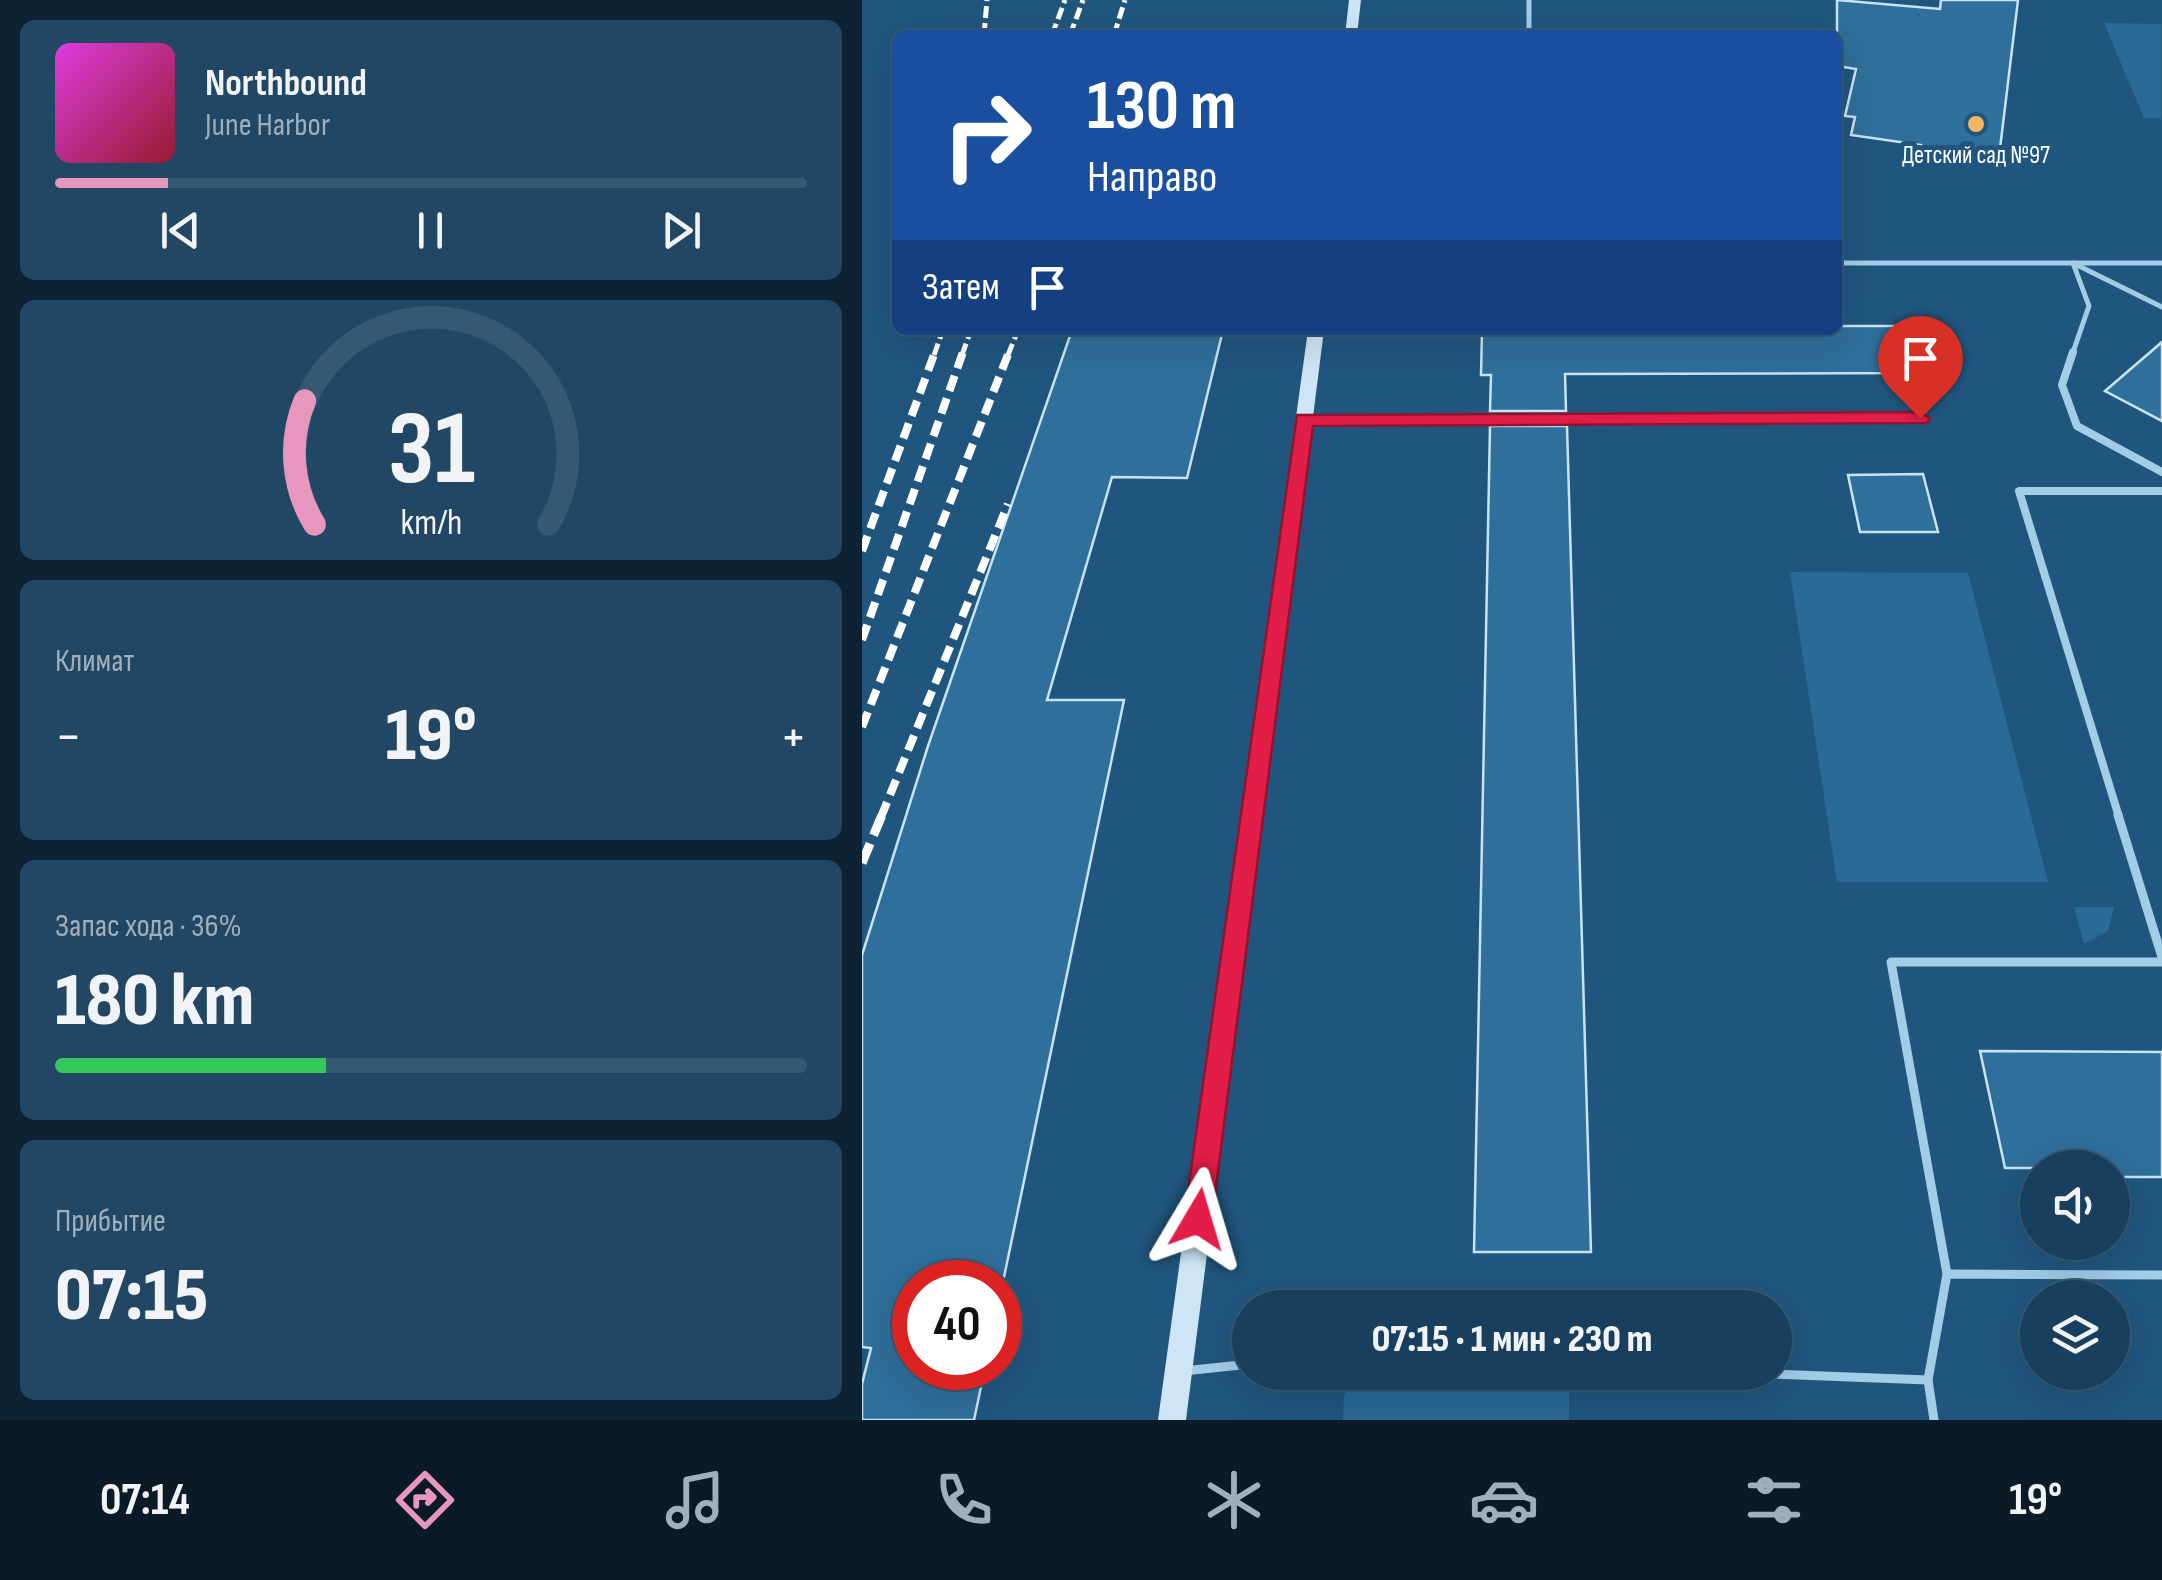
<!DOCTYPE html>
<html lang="ru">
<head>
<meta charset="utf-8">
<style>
  :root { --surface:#18405e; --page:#214764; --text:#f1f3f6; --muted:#9fafbc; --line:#365973; --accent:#e797bd }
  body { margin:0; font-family:"Sofia Sans Condensed",sans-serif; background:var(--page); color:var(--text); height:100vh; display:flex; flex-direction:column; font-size:38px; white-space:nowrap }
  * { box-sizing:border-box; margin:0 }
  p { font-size:32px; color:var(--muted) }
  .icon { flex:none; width:55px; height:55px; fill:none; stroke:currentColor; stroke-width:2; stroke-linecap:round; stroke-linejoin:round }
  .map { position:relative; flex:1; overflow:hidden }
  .panel { display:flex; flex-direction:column; gap:20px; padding:20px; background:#0d2334; width:862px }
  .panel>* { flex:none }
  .banner { position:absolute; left:30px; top:30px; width:950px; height:305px; border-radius:15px; box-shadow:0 10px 40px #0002,0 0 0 2px var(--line); background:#1a4fa0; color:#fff; overflow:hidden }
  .tools { position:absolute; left:1158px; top:1150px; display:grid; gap:20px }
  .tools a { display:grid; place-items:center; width:110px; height:110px; border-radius:50%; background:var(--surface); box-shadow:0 10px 40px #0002,0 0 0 2px var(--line); font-size:50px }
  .speed { position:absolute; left:30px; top:1260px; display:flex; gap:20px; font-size:50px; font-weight:700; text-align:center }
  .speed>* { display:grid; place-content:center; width:130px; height:130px; border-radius:50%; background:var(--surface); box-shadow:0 10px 40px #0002,0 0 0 2px var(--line); line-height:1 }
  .speed .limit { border:15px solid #d22; background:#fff; color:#111 }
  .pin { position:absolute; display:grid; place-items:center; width:85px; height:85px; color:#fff; margin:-102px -42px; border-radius:50% 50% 50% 0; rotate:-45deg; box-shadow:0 0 10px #0007 }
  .pin .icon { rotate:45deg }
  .me { position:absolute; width:110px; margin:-55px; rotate:7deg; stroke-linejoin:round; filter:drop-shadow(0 0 8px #0008) }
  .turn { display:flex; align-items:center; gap:35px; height:210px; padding:0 30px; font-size:45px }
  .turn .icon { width:130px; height:130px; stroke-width:2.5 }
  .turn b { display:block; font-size:70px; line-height:85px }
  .then { display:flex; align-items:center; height:95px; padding:0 30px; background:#0003; gap:20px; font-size:38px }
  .big { font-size:75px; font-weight:800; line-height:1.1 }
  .panel .widget { flex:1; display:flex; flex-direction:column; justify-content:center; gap:15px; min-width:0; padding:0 35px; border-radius:15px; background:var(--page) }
  .panel .dial { align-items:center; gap:0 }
  .dial svg { height:260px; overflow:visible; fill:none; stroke:var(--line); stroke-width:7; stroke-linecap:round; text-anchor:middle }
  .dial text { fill:var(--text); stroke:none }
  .song { display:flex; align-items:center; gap:30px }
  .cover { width:120px; height:120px; border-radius:15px; background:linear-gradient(135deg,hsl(300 70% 55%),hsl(350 70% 35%)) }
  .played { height:10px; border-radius:5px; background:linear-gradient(90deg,var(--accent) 15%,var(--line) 15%) }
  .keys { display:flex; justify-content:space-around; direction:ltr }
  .heat { display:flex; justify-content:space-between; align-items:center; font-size:55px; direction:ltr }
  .charge { height:15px; border-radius:8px; background:linear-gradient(90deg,#34c759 36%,var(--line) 0) }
  .trip { position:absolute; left:370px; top:1290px; width:560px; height:100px; border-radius:50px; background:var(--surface); box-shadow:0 10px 40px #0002,0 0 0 2px var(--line); font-weight:800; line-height:100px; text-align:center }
  .dock { display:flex; height:160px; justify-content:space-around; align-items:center; background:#0a1a26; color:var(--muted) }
  .dock .icon { width:70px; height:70px }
  .dock .selected { color:var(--accent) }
  .dock b { font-size:45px; color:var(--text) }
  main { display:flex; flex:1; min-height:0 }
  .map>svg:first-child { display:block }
  .green { fill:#2a6a96 }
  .building { fill:#2f6f9b; stroke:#c7e3f5; stroke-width:2.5 }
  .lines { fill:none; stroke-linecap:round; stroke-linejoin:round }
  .lane-far2 { stroke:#a3cce7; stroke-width:5 }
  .lane-far1 { stroke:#a3cce7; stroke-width:8 }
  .lane { stroke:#a3cce7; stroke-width:9 }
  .secondary { fill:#cee5f6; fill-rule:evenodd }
  .rail-far2 { stroke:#fff; stroke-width:5; stroke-dasharray:12 5; stroke-linecap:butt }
  .rail-far1 { stroke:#fff; stroke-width:8; stroke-dasharray:16 8; stroke-linecap:butt }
  .rail { stroke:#fff; stroke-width:9; stroke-dasharray:21 9; stroke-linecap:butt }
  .route { fill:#e11d48; stroke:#92132f; stroke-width:2.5 }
  .poi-dot { fill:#f4b664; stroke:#20567e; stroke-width:4 }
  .labels { text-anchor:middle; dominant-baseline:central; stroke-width:10; stroke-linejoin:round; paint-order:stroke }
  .far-poi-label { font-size:25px; fill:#fff; stroke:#20567e }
</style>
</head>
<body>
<main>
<section class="panel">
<div class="widget">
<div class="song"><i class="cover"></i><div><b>Northbound</b><p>June Harbor</p></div></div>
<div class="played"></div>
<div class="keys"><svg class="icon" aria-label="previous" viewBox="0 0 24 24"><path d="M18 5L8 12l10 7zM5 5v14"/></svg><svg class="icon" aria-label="pause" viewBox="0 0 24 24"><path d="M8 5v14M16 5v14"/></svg><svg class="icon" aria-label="next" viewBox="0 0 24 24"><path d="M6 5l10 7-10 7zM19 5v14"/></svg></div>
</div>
<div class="widget dial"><svg viewBox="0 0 100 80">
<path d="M14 69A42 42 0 1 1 86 69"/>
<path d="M14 69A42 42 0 0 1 11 31" stroke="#e797bd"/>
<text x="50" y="56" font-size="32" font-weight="700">31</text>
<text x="50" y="72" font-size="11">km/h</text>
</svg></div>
<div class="widget"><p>Климат</p>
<div class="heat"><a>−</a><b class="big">19°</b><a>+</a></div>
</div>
<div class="widget"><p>Запас хода · 36%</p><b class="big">180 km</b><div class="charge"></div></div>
<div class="widget"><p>Прибытие</p><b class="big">07:15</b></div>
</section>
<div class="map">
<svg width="1300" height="1420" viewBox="0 0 1300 1420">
  <rect width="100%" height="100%" fill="#20567e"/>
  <g class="green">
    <path d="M 1242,23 L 1299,24 L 1299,118 L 1282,118 Z"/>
    <path d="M 928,572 L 1106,573 L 1186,882 L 975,882 Z"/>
    <path d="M 1212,907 L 1252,907 L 1246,931 L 1222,944 Z"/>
    <path d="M 494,1372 L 707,1373 L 707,1420 L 481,1420 L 482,1396 Z"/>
  </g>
  <g class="building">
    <path d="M 975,0 L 1078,9 L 1079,0 L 1156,0 L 1136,165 L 1057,154 L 1059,145 L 989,135 L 993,117 L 983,116 L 994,69 L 975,66 Z"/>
    <path d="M 975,326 L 1044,326 L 1057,373 L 703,374 L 704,411 L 628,411 L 629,375 L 619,375 L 620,330 L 975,330 Z"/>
    <path d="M 210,330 L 361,330 L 325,478 L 250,477 L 185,700 L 262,700 L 141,1282 L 52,1282 L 52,1368 L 123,1368 L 112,1420 L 0,1420 L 0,1384 L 9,1348 L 0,1347 L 0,955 L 66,746 Z"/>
    <path d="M 1300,342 L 1300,421 L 1243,391 Z"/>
    <path d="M 628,426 L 705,426 L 729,1252 L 612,1252 Z"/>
    <path d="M 1061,474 L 1076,532 L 998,532 L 986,475 Z"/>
    <path d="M 1118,1051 L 1300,1052 L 1300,1177 L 1250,1177 L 1250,1168 L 1143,1168 Z"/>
  </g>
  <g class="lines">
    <g class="lane-far2">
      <path d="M 667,0 L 667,35"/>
      <path d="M 975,263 L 1300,263"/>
      <path d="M 1215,265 L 1300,307"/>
      <path d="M 1210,355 L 1227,306 L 1211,263"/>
    </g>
    <g class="lane-far1">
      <path d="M 1211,352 L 1200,385 L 1215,426 L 1300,472"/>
      <path d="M 442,419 L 1058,418"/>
      <path d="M 1257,817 L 1157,491 L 1300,491"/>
    </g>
    <g class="lane">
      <path d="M 1256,815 L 1300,957"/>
      <path d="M 1085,1274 L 1029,962 L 1300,962"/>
      <path d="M 322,1371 L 388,1364"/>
      <path d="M 856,1372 L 1066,1380"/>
      <path d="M 1072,1420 L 1066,1380 L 1085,1274 L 1300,1275"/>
    </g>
    <g class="secondary">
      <path d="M 487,0 L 499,0 L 495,35 L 483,35 Z"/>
      <path d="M 446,330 L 462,330 L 324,1420 L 296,1420 Z"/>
    </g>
    <g class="rail-far2">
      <path d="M 122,35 L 125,0"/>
      <path d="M 190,35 L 203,0"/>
      <path d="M 208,35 L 221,0"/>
      <path d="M 252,35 L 263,0"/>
      <path d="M 72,355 L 81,330"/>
      <path d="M 100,355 L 109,330"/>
      <path d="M 146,355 L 156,330"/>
    </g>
    <g class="rail-far1">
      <path d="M 0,551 L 73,352"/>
      <path d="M 0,640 L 101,352"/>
      <path d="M 0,727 L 147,352"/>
      <path d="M 19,817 L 146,504"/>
    </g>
    <path class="rail" d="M 0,863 L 20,815"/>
  </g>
  <path class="route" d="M 1058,412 L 1068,418 L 1065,423 L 451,426 L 350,1219 L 346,1229 L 336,1234 L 326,1229 L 322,1219 L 435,415 Z"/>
  <circle class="poi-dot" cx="1114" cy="124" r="10"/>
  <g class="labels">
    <g class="far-poi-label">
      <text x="1114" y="155">Детский сад №97</text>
    </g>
  </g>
</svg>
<div class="tools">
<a><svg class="icon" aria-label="sound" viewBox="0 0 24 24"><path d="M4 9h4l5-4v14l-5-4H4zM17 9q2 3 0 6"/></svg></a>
<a><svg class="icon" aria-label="layers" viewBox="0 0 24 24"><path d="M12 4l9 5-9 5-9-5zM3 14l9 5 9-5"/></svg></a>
</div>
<div class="speed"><div class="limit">40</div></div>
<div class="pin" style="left:1058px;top:418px;background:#d93025"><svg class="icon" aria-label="arrive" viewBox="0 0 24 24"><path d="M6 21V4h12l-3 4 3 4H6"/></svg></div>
<svg class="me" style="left:336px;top:1219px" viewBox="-20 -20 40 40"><path d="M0-17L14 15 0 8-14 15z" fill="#e11d48" stroke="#fff" stroke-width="4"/></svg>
<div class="trip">07:15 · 1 мин · 230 m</div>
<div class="banner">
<div class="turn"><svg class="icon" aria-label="right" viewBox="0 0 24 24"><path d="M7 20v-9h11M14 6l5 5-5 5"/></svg><div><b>130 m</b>Направо</div></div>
<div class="then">Затем<svg class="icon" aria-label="arrive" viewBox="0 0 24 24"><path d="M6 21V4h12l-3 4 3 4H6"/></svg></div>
</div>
</div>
</main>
<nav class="dock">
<b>07:14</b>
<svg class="icon selected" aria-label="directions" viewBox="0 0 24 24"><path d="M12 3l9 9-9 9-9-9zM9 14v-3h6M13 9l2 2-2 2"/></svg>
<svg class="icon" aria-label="music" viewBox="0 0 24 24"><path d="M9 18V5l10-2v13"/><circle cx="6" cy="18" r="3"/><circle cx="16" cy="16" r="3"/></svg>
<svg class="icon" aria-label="phone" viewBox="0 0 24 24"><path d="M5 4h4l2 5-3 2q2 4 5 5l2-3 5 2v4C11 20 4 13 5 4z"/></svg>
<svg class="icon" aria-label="climate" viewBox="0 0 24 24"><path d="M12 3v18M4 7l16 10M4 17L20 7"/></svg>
<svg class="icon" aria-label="car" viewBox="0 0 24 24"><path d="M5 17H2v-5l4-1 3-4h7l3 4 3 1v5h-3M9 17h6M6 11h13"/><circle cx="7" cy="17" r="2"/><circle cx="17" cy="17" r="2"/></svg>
<svg class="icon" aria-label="filters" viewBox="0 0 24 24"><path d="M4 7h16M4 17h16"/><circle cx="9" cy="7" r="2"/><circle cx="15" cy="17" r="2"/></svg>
<b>19°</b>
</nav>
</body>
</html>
